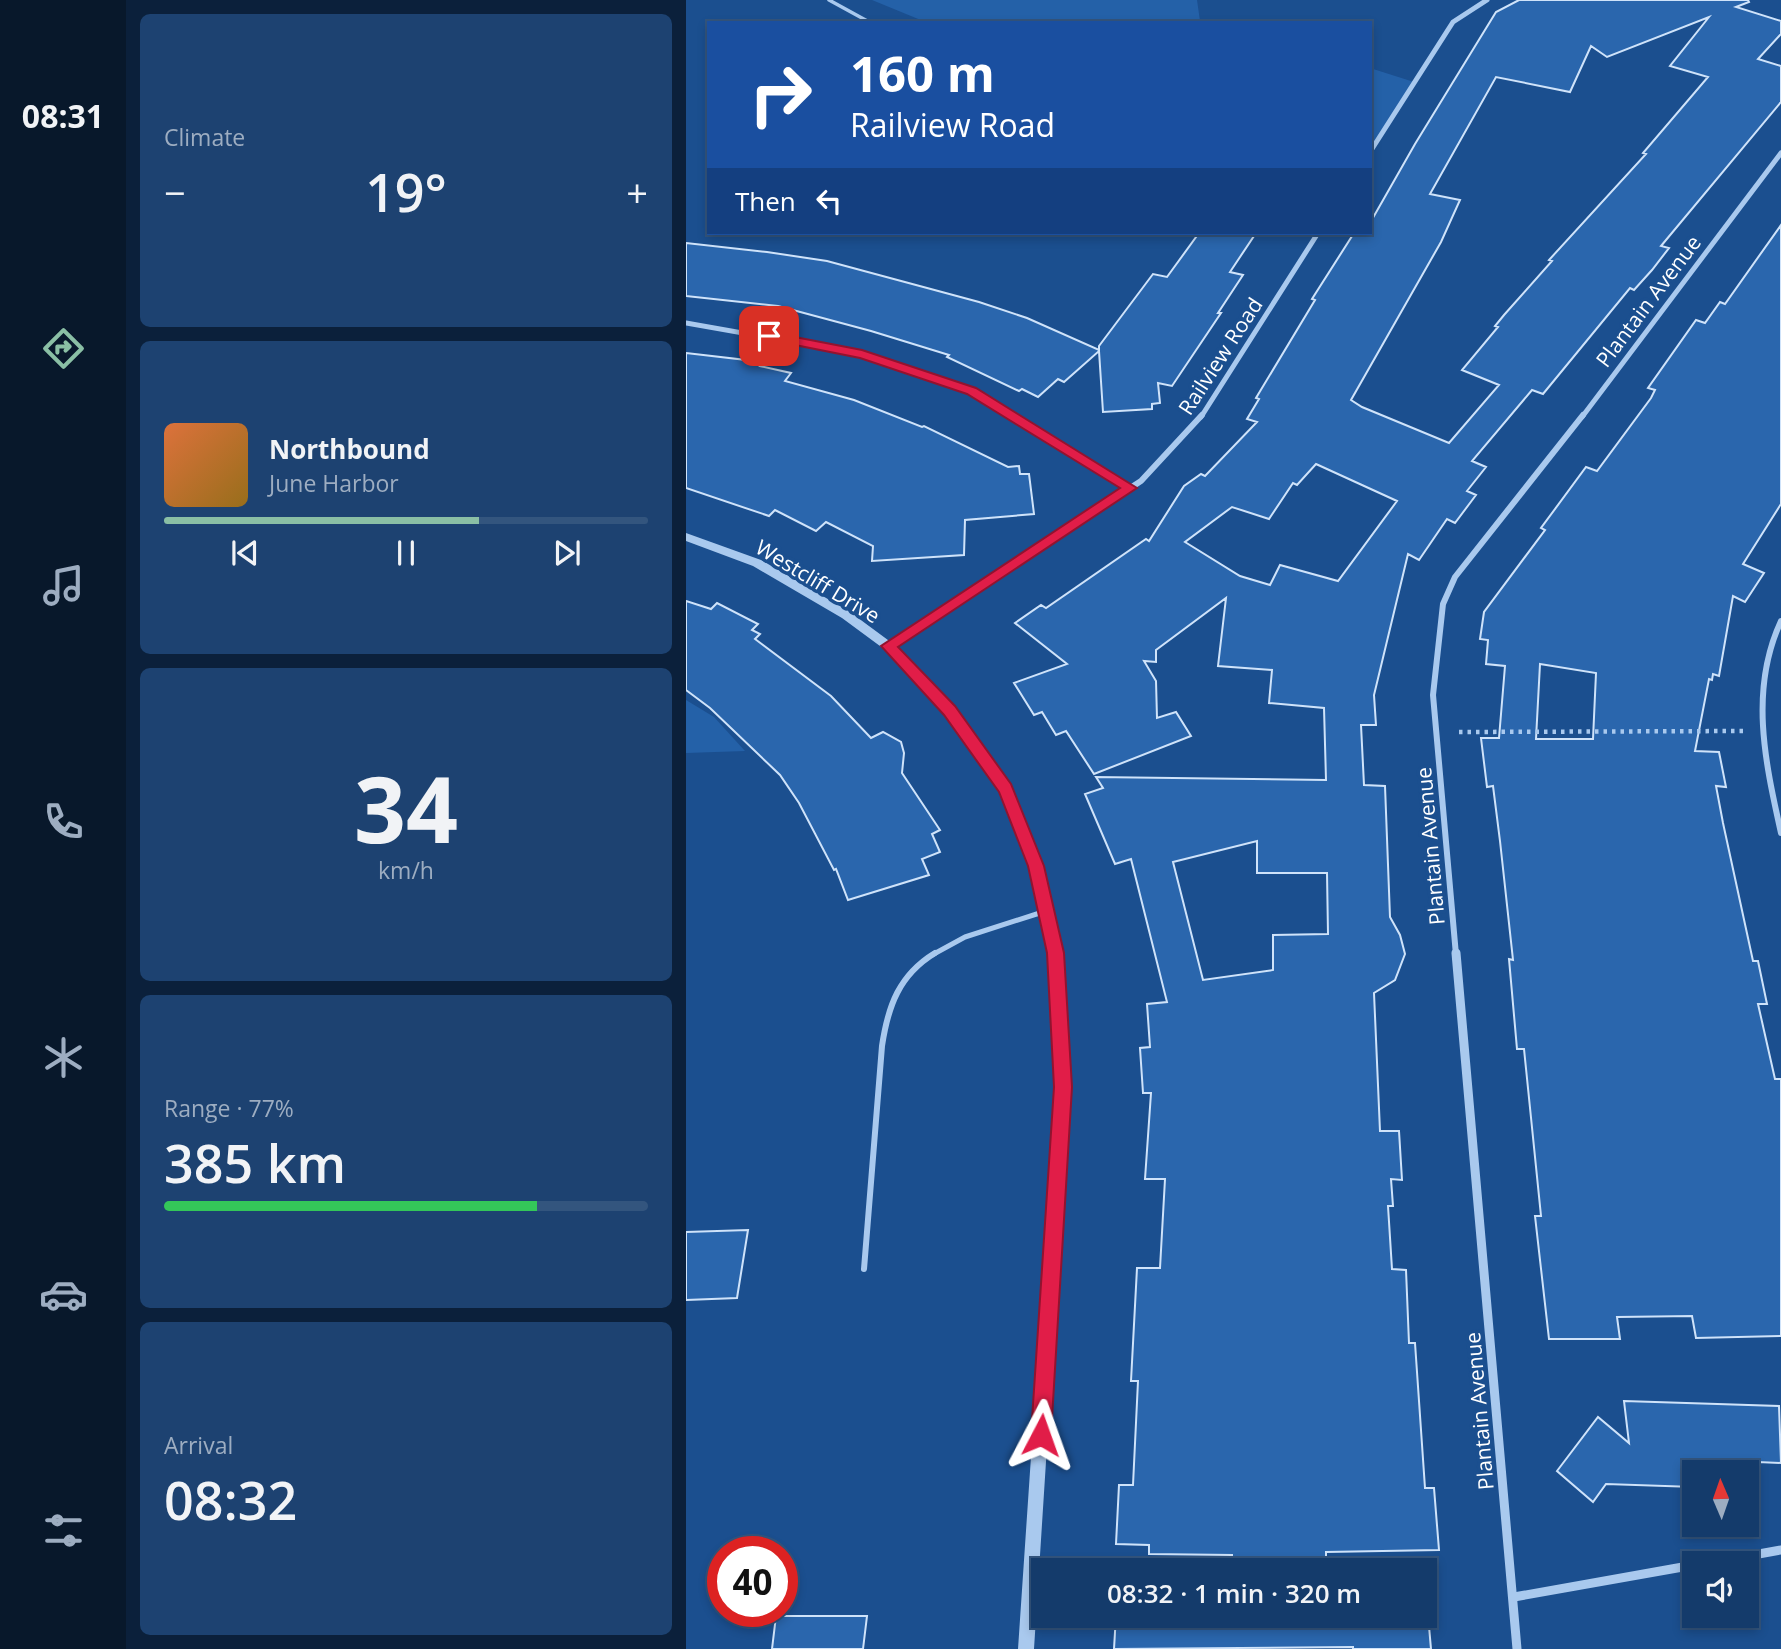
<!DOCTYPE html>
<html lang="en">
<head>
<meta charset="utf-8">
<style>
  :root { --surface:#143b6b; --page:#1d4271; --text:#f1f3f6; --muted:#9dadc1; --line:#33557e; --accent:#8abfa5 }
  body { margin:0; font-family:"Open Sans",sans-serif; background:var(--page); color:var(--text); height:100vh; display:flex; flex-direction:column; font-size:26px; white-space:nowrap }
  * { box-sizing:border-box; margin:0 }
  p { font-size:23px; color:var(--muted) }
  .icon { flex:none; width:38px; height:38px; fill:none; stroke:currentColor; stroke-width:2; stroke-linecap:round; stroke-linejoin:round }
  .map { position:relative; flex:1; overflow:hidden }
  .panel { display:flex; flex-direction:column; gap:14px; padding:14px; background:#0b203b; width:560px }
  .panel>* { flex:none }
  .guide { position:absolute; left:21px; top:21px; width:665px; height:214px; border-radius:0px; box-shadow:0 4px 10px #0003,0 0 0 2px var(--line); background:#1a4fa0; color:#fff; overflow:hidden }
  .needle { width:46px; rotate:358deg }
  .buttons { position:absolute; left:996px; top:1460px; display:grid; gap:14px }
  .buttons a { display:grid; place-items:center; width:77px; height:77px; border-radius:0px; background:var(--surface); box-shadow:0 4px 10px #0003,0 0 0 2px var(--line); font-size:35px }
  .speed { position:absolute; left:21px; top:1536px; display:flex; gap:14px; font-size:35px; font-weight:700; text-align:center }
  .speed>* { display:grid; place-content:center; width:91px; height:91px; border-radius:50%; background:var(--surface); box-shadow:0 4px 10px #0003,0 0 0 2px var(--line); line-height:1 }
  .speed .limit { border:10px solid #d22; background:#fff; color:#111 }
  .pin { position:absolute; display:grid; place-items:center; width:60px; height:60px; color:#fff; margin:-30px; border-radius:14px; box-shadow:0 4px 10px #0006 }
  .me { position:absolute; width:77px; margin:-38px; rotate:4deg; stroke-linejoin:round; filter:drop-shadow(0 0 5px #0008) }
  .turn { display:flex; align-items:center; gap:24px; height:147px; padding:0 28px; font-size:32px }
  .turn .icon { width:91px; height:91px; stroke-width:2.5 }
  .turn b { display:block; font-size:49px; line-height:60px }
  .then { display:flex; align-items:center; height:66px; padding:0 28px; background:#0003; gap:14px; font-size:26px }
  .big { font-size:52px; font-weight:600; line-height:1.1 }
  .panel .tile { flex:1; display:flex; flex-direction:column; justify-content:center; gap:10px; min-width:0; padding:0 24px; border-radius:10px; background:var(--page) }
  .panel .dial { align-items:center; gap:0 }
  .dial b { font-size:91px; line-height:1 }
  .song { display:flex; align-items:center; gap:21px }
  .cover { width:84px; height:84px; border-radius:10px; background:linear-gradient(135deg,hsl(20 70% 55%),hsl(40 70% 35%)) }
  .played { height:7px; border-radius:4px; background:linear-gradient(90deg,var(--accent) 65%,var(--line) 65%) }
  .keys { display:flex; justify-content:space-around; direction:ltr }
  .heat { display:flex; justify-content:space-between; align-items:center; font-size:38px; direction:ltr }
  .charge { height:10px; border-radius:5px; background:linear-gradient(90deg,#34c759 77%,var(--line) 0) }
  .trip { position:absolute; left:345px; top:1558px; width:406px; height:70px; border-radius:0px; background:var(--surface); box-shadow:0 4px 10px #0003,0 0 0 2px var(--line); font-weight:600; line-height:70px; text-align:center }
  main { display:flex; flex:1; min-height:0 }
  .tabs { display:flex; flex-direction:column; width:126px; justify-content:space-around; align-items:center; background:#08182b; color:var(--muted) }
  .tabs .icon { width:49px; height:49px }
  .tabs .on { color:var(--accent) }
  .tabs b { font-size:32px; color:var(--text) }
  .map>svg:first-child { display:block }
  .green { fill:#2461a8 }
  .building { fill:#2a66ad; stroke:#cfe3fa; stroke-width:2; fill-rule:evenodd }
  .lines { fill:none; stroke-linecap:round; stroke-linejoin:round }
  .path { stroke:#a9c9ee; stroke-width:4.5; stroke-dasharray:3.5 5; stroke-linecap:butt }
  .service-far2 { stroke:#a9c9ee; stroke-width:3.5 }
  .service-far1 { stroke:#a9c9ee; stroke-width:5 }
  .service { stroke:#a9c9ee; stroke-width:6 }
  .minor-far2 { stroke:#a9c9ee; stroke-width:5 }
  .minor-far1 { stroke:#a9c9ee; stroke-width:6 }
  .minor { stroke:#a9c9ee; stroke-width:9 }
  .tertiary { fill:#a9c9ee; fill-rule:evenodd }
  .route { fill:#e11d48; stroke:#92132f; stroke-width:2 }
  .labels { text-anchor:middle; dominant-baseline:central; stroke-width:7; stroke-linejoin:round; paint-order:stroke }
  .street-label { font-size:21px; fill:#fff; stroke:#1b4f8f }
</style>
</head>
<body>
<main>
<nav class="tabs">
<b>08:31</b>
<svg class="icon on" aria-label="directions" viewBox="0 0 24 24"><path d="M12 3l9 9-9 9-9-9zM9 14v-3h6M13 9l2 2-2 2"/></svg>
<svg class="icon" aria-label="music" viewBox="0 0 24 24"><path d="M9 18V5l10-2v13"/><circle cx="6" cy="18" r="3"/><circle cx="16" cy="16" r="3"/></svg>
<svg class="icon" aria-label="phone" viewBox="0 0 24 24"><path d="M5 4h4l2 5-3 2q2 4 5 5l2-3 5 2v4C11 20 4 13 5 4z"/></svg>
<svg class="icon" aria-label="climate" viewBox="0 0 24 24"><path d="M12 3v18M4 7l16 10M4 17L20 7"/></svg>
<svg class="icon" aria-label="car" viewBox="0 0 24 24"><path d="M5 17H2v-5l4-1 3-4h7l3 4 3 1v5h-3M9 17h6M6 11h13"/><circle cx="7" cy="17" r="2"/><circle cx="17" cy="17" r="2"/></svg>
<svg class="icon" aria-label="filters" viewBox="0 0 24 24"><path d="M4 7h16M4 17h16"/><circle cx="9" cy="7" r="2"/><circle cx="15" cy="17" r="2"/></svg>
</nav>
<section class="panel">
<div class="tile"><p>Climate</p>
<div class="heat"><a>−</a><b class="big">19°</b><a>+</a></div>
</div>
<div class="tile">
<div class="song"><i class="cover"></i><div><b>Northbound</b><p>June Harbor</p></div></div>
<div class="played"></div>
<div class="keys"><svg class="icon" aria-label="previous" viewBox="0 0 24 24"><path d="M18 5L8 12l10 7zM5 5v14"/></svg><svg class="icon" aria-label="pause" viewBox="0 0 24 24"><path d="M8 5v14M16 5v14"/></svg><svg class="icon" aria-label="next" viewBox="0 0 24 24"><path d="M6 5l10 7-10 7zM19 5v14"/></svg></div>
</div>
<div class="tile dial"><b>34</b><p>km/h</p></div>
<div class="tile"><p>Range · 77%</p><b class="big">385 km</b><div class="charge"></div></div>
<div class="tile"><p>Arrival</p><b class="big">08:32</b></div>
</section>
<div class="map">
<svg width="1095" height="1649" viewBox="0 0 1095 1649">
  <rect width="100%" height="100%" fill="#1b4f8f"/>
  <g class="green">
    <path d="M 186,0 L 511,0 L 514,21 L 531,23 L 242,23 Z"/>
    <path d="M 684,68 L 728,82 L 684,154 Z"/>
    <path d="M 0,700 L 28,717 L 59,751 L 0,753 Z"/>
  </g>
  <g class="building">
    <path d="M 833,0 L 1062,0 L 1063,2 L 1050,7 L 1095,21 L 1095,34 L 1072,59 L 1095,66 L 1095,102 L 975,246 L 983,248 L 966,270 L 948,290 L 944,288 L 857,394 L 846,390 L 786,461 L 800,467 L 781,491 L 790,495 L 769,523 L 761,519 L 733,560 L 722,554 L 688,695 L 690,725 L 675,725 L 678,785 L 699,786 L 704,917 L 714,935 L 719,954 L 709,980 L 688,993 L 694,1131 L 713,1131 L 716,1180 L 705,1179 L 707,1206 L 702,1206 L 706,1269 L 720,1270 L 723,1343 L 729,1343 L 739,1488 L 748,1488 L 753,1550 L 640,1552 L 640,1570 L 546,1570 L 546,1555 L 463,1554 L 463,1545 L 430,1544 L 433,1485 L 447,1485 L 452,1381 L 445,1381 L 451,1268 L 474,1268 L 479,1179 L 459,1179 L 465,1093 L 457,1093 L 454,1048 L 464,1047 L 461,1004 L 481,1002 L 445,859 L 429,864 L 399,794 L 417,788 L 410,777 L 640,780 L 638,708 L 583,703 L 586,670 L 532,666 L 540,598 L 470,650 L 470,662 L 458,661 L 470,681 L 471,718 L 490,712 L 505,736 L 408,774 L 380,731 L 370,735 L 356,712 L 348,715 L 328,683 L 381,664 L 329,623 L 355,605 L 360,608 L 460,539 L 463,541 L 498,486 L 515,474 L 519,476 L 571,422 L 561,419 L 573,399 L 570,398 L 629,300 L 626,299 L 668,233 L 684,233 L 684,223 L 729,144 L 810,12 ZM 1023,17 L 984,66 L 1022,77 L 957,153 L 960,154 L 863,260 L 866,261 L 818,315 L 809,326 L 812,327 L 776,370 L 813,385 L 763,443 L 676,407 L 665,400 L 755,242 L 774,200 L 744,194 L 810,77 L 884,92 L 905,46 L 921,57 ZM 630,464 L 711,501 L 652,581 L 594,565 L 584,585 L 554,576 L 499,542 L 546,507 L 583,519 L 607,483 L 611,485 ZM 571,841 L 571,873 L 641,873 L 642,934 L 587,935 L 587,970 L 517,980 L 487,862 Z"/>
    <path d="M 1095,225 L 1095,504 L 1057,564 L 1078,573 L 1059,602 L 1047,596 L 1033,676 L 1027,674 L 1026,680 L 1023,679 L 1009,751 L 1033,752 L 1040,787 L 1030,786 L 1037,823 L 1067,961 L 1072,961 L 1081,1004 L 1072,1004 L 1089,1079 L 1095,1079 L 1095,1336 L 1010,1338 L 1006,1316 L 931,1317 L 934,1339 L 863,1339 L 849,1216 L 855,1216 L 838,1049 L 831,1049 L 823,959 L 827,960 L 814,841 L 807,786 L 801,787 L 795,738 L 813,738 L 819,666 L 800,664 L 802,640 L 794,639 L 798,612 L 859,530 L 855,528 L 900,467 L 911,471 L 965,398 L 969,390 L 962,388 L 1010,320 L 1019,323 L 1034,302 L 1039,304 ZM 854,664 L 910,673 L 907,739 L 850,739 Z"/>
    <path d="M 513,233 L 570,233 L 544,272 L 557,275 L 532,313 L 535,313 L 486,386 L 472,383 L 474,403 L 466,404 L 466,409 L 417,412 L 413,351 L 378,382 L 372,379 L 352,397 L 336,389 L 333,391 L 261,357 L 263,355 L 185,331 L 92,306 L 0,296 L 0,243 L 81,252 L 141,261 L 293,302 L 341,318 L 413,350 L 413,346 L 467,274 L 481,277 Z"/>
    <path d="M 0,353 L 77,362 L 74,366 L 105,373 L 99,381 L 168,400 L 236,427 L 238,426 L 322,467 L 333,466 L 334,474 L 343,474 L 348,514 L 279,520 L 278,555 L 186,561 L 187,546 L 140,522 L 130,531 L 89,510 L 83,516 L 0,488 Z"/>
    <path d="M 0,601 L 25,609 L 31,603 L 72,624 L 66,630 L 74,634 L 69,639 L 145,696 L 185,738 L 197,732 L 215,742 L 218,753 L 216,773 L 254,830 L 246,834 L 254,852 L 236,859 L 243,875 L 162,900 L 150,869 L 148,870 L 113,803 L 94,775 L 24,708 L 0,690 Z"/>
    <path d="M 62,1230 L 51,1298 L 0,1300 L 0,1232 Z"/>
    <path d="M 938,1401 L 1093,1406 L 1095,1463 L 1072,1462 L 1073,1469 L 1053,1468 L 1054,1472 L 1008,1472 L 1008,1487 L 920,1484 L 907,1502 L 871,1471 L 912,1417 L 943,1443 Z"/>
    <path d="M 430,1615 L 742,1615 L 745,1649 L 667,1649 L 667,1647 L 428,1649 Z"/>
    <path d="M 90,1616 L 181,1616 L 177,1649 L 86,1649 Z"/>
  </g>
  <g class="lines">
    <path class="path" d="M 773,732 L 1058,731"/>
    <path class="service-far2" d="M 143,0 L 185,23"/>
    <path class="service-far1" d="M 246,955 L 279,937 L 360,911"/>
    <path class="service" d="M 178,1269 L 196,1046 C 202,1006 213,975 249,953"/>
    <g class="minor-far2">
      <path d="M 684,152 L 767,22 L 801,0"/>
      <path d="M 0,323 L 176,354 L 285,391 L 327,417"/>
      <path d="M 515,417 L 632,233"/>
      <path d="M 896,417 L 1095,153"/>
    </g>
    <g class="minor-far1">
      <path d="M 324,415 L 444,488"/>
      <path d="M 1095,621 C 1063,690 1079,761 1095,833"/>
      <path d="M 202,646 L 455,481 L 516,415"/>
      <path d="M 770,955 L 747,695 L 757,604 L 769,577 L 897,415"/>
    </g>
    <g class="minor">
      <path d="M 770,953 L 831,1649"/>
      <path d="M 1023,1563 L 1095,1550"/>
      <path d="M 828,1597 L 1008,1565"/>
    </g>
    <path class="tertiary" d="M 0,533 L 75,560 L 164,612 L 206,643 L 268,707 L 323,786 L 356,866 L 375,953 L 384,1087 L 348,1649 L 332,1649 L 370,1087 L 363,953 L 344,866 L 314,791 L 260,713 L 198,649 L 156,618 L 67,566 L 0,541 Z"/>
  </g>
  <path class="route" d="M 83,332 L 176,350 L 290,388 L 451,488 L 212,647 L 269,706 L 325,784 L 358,866 L 378,953 L 386,1087 L 365,1435 L 362,1442 L 355,1445 L 348,1442 L 345,1435 L 368,1087 L 361,953 L 342,866 L 313,792 L 258,715 L 195,646 L 434,488 L 281,394 L 174,358 L 79,339 L 77,336 Z"/>
  <g class="labels">
    <g class="street-label">
      <text transform="translate(962 301) rotate(-53)">Plantain Avenue</text>
      <text transform="translate(534 356) rotate(-57)">Railview Road</text>
      <text transform="translate(132 581) rotate(31)">Westcliff Drive</text>
      <text transform="translate(744 846) rotate(-95)">Plantain Avenue</text>
      <text transform="translate(793 1411) rotate(-95)">Plantain Avenue</text>
    </g>
  </g>
</svg>
<div class="buttons">
<a><svg class="needle" viewBox="-14 -14 28 28"><path d="M0-13l5 13h-10z" fill="#e53935"/><path d="M0 13l5-13h-10z" fill="#9dadc1"/></svg></a>
<a><svg class="icon" aria-label="sound" viewBox="0 0 24 24"><path d="M4 9h4l5-4v14l-5-4H4zM17 9q2 3 0 6"/></svg></a>
</div>
<div class="speed"><div class="limit">40</div></div>
<div class="pin" style="left:83px;top:336px;background:#d93025"><svg class="icon" aria-label="arrive" viewBox="0 0 24 24"><path d="M6 21V4h12l-3 4 3 4H6"/></svg></div>
<svg class="me" style="left:355px;top:1435px" viewBox="-20 -20 40 40"><path d="M0-17L14 15 0 8-14 15z" fill="#e11d48" stroke="#fff" stroke-width="4"/></svg>
<div class="trip">08:32 · 1 min · 320 m</div>
<div class="guide">
<div class="turn"><svg class="icon" aria-label="right" viewBox="0 0 24 24"><path d="M7 20v-9h11M14 6l5 5-5 5"/></svg><div><b>160 m</b>Railview Road</div></div>
<div class="then">Then<svg class="icon" aria-label="left" viewBox="0 0 24 24"><path d="M17 20v-9H6M10 6l-5 5 5 5"/></svg></div>
</div>
</div>
</main>
</body>
</html>
